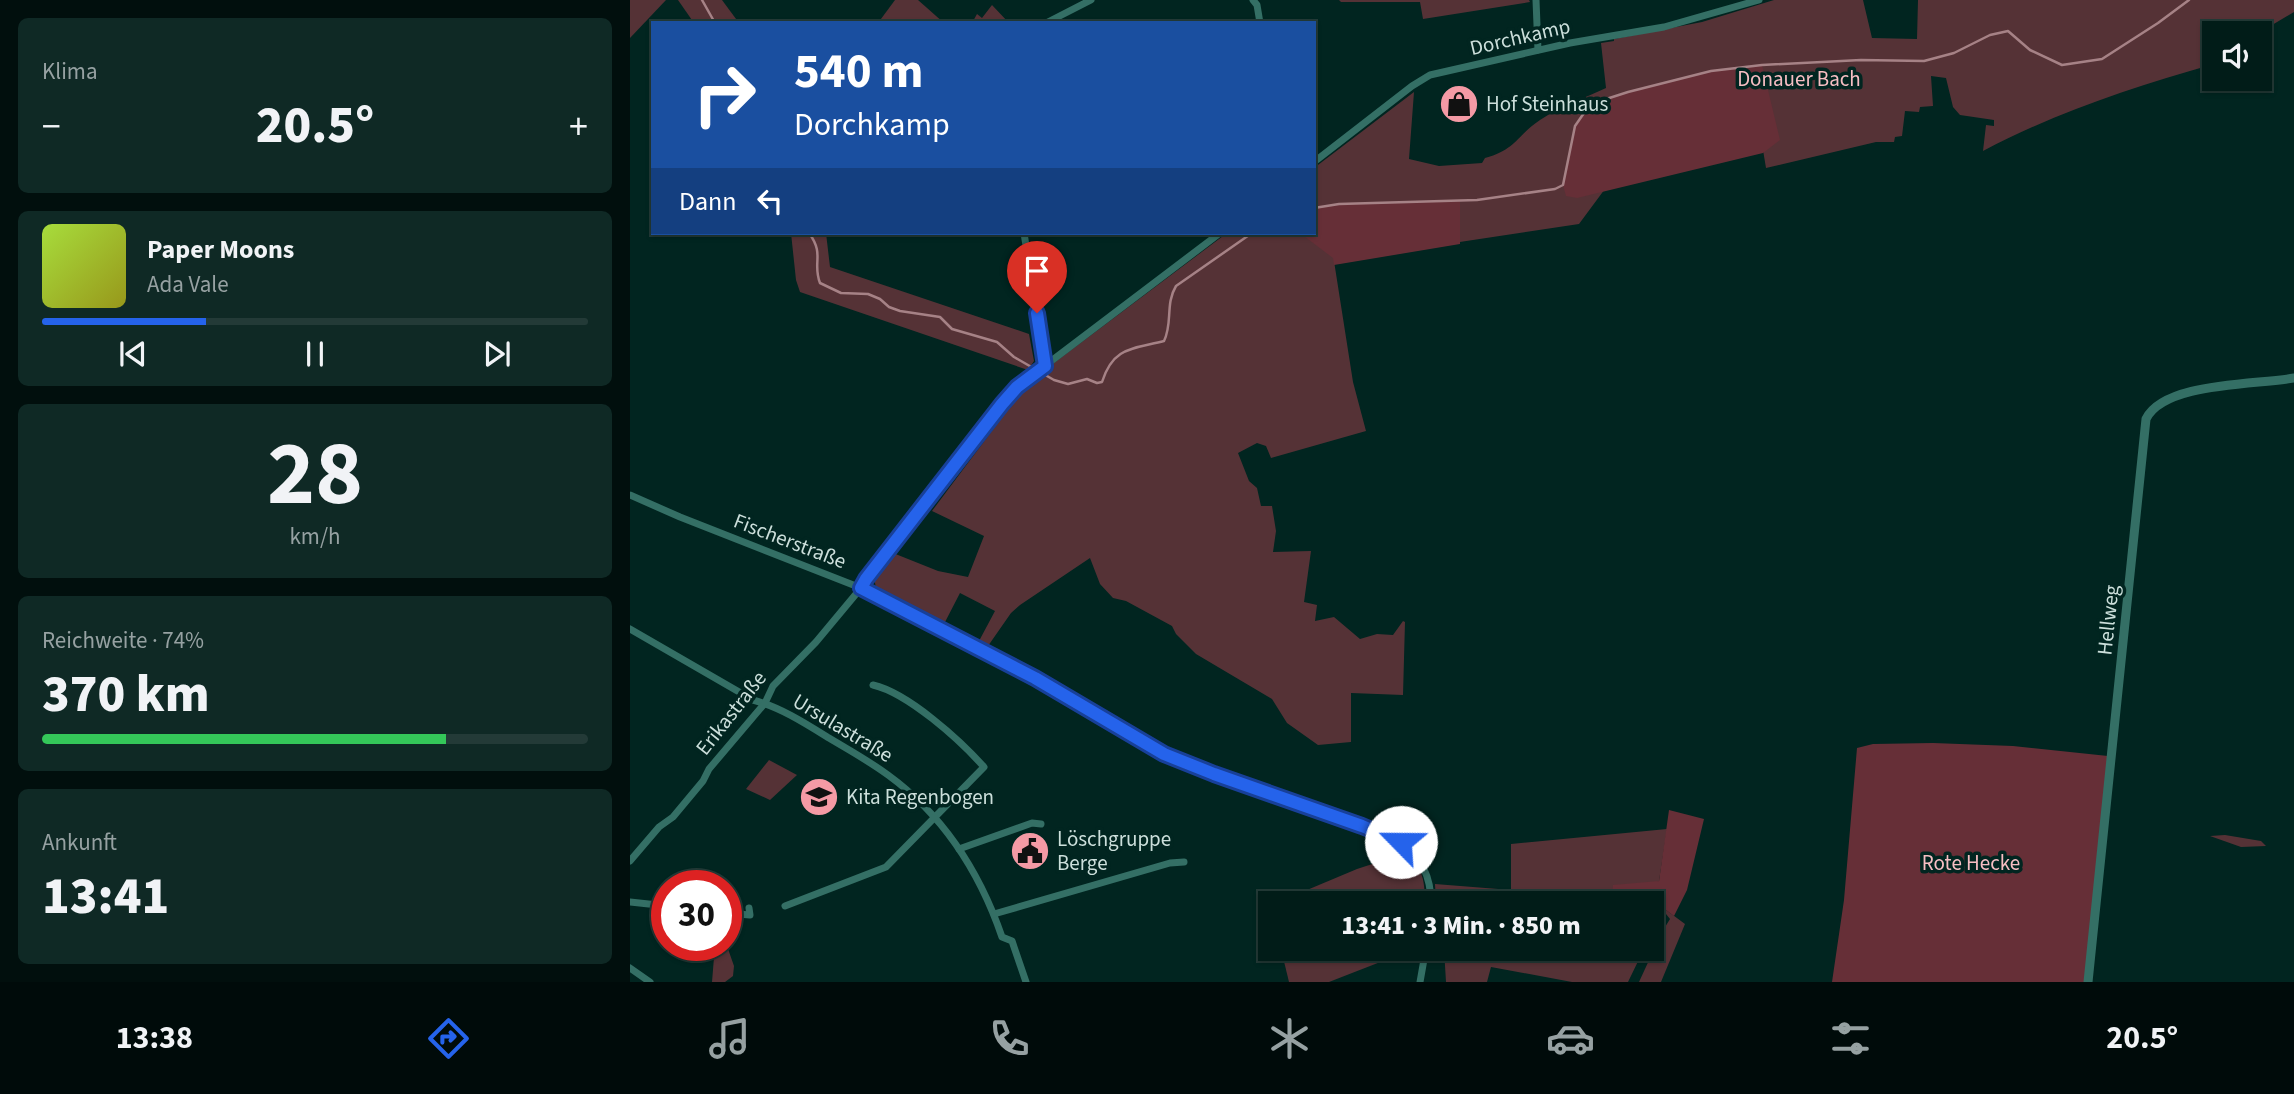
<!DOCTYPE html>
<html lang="de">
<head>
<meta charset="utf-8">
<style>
  :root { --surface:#011c18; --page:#0f2925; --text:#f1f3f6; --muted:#96a1a2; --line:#233a37; --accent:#2563eb }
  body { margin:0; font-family:"Source Sans 3",sans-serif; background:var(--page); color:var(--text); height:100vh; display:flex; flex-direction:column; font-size:26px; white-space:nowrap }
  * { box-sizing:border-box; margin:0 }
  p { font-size:23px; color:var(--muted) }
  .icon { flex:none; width:38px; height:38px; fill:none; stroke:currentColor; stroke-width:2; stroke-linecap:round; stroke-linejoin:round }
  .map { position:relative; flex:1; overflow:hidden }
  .panel { display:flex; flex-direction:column; gap:18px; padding:18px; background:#010f0d; width:630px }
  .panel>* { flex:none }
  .hud { position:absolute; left:21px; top:21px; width:665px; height:214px; border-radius:0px; box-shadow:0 2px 5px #0004,0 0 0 2px var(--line); background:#1a4fa0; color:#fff; overflow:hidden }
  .buttons { position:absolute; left:1572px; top:21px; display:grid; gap:14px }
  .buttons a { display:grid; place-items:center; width:70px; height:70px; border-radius:0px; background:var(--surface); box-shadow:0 2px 5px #0004,0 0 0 2px var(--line); font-size:35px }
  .speed { position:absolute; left:21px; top:870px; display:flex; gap:14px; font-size:35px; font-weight:700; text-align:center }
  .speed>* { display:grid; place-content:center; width:91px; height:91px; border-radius:50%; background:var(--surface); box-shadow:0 2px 5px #0004,0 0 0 2px var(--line); line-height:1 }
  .speed .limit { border:10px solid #d22; background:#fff; color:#111 }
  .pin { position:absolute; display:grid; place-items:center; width:60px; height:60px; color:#fff; margin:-72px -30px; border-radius:50% 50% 50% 0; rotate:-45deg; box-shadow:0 0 7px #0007 }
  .pin .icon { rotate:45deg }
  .me { position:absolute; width:77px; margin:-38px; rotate:293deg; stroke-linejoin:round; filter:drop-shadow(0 0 5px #0008) }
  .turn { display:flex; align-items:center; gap:24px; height:147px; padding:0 28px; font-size:32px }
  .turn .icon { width:91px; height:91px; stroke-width:2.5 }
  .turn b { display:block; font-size:49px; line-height:60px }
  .then { display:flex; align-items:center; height:66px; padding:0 28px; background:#0003; gap:14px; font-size:26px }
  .big { font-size:52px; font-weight:800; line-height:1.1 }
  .panel .widget { flex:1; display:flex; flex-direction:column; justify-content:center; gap:10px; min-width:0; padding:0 24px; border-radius:10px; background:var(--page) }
  .panel .dial { align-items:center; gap:0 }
  .dial b { font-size:91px; line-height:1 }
  .song { display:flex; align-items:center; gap:21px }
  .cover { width:84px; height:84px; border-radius:10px; background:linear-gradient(135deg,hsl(80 70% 55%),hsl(60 70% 35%)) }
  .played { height:7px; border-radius:4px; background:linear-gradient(90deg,var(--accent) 30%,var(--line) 30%) }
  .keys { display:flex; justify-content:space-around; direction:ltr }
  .heat { display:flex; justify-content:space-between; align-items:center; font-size:38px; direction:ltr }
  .charge { height:10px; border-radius:5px; background:linear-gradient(90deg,#34c759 74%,var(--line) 0) }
  .trip { position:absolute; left:628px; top:891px; width:406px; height:70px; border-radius:0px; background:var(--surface); box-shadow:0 2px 5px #0004,0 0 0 2px var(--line); font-weight:800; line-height:70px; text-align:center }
  .tab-bar { display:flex; height:112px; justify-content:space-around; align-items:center; background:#000b0a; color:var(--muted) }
  .tab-bar .icon { width:49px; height:49px }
  .tab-bar .active { color:var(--accent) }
  .tab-bar b { font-size:32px; color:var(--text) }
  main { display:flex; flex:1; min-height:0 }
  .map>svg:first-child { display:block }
  .green { fill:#553236 }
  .forest { fill:#662f37 }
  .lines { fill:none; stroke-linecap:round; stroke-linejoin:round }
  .stream { stroke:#a68286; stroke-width:2.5 }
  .minor { stroke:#346f65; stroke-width:7 }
  .tertiary { stroke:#346f65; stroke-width:9 }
  .route-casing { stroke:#184099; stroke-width:18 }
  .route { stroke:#2563eb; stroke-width:12 }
  .labels { text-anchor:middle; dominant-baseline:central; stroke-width:7; stroke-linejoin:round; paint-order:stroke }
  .street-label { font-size:21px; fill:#ccdfdb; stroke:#012520 }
  .park-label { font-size:21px; fill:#f7bec3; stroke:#012520 }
  .poi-label { font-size:21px; fill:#ccdfdb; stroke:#012520; text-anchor:start }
</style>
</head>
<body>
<main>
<section class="panel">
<div class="widget"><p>Klima</p>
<div class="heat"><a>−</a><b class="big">20.5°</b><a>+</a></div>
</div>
<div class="widget">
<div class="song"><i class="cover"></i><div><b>Paper Moons</b><p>Ada Vale</p></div></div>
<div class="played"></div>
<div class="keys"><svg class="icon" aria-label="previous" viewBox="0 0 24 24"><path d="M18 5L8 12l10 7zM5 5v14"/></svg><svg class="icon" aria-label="pause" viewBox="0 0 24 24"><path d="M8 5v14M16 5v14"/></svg><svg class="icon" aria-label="next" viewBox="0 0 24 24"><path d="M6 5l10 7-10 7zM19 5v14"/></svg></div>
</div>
<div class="widget dial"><b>28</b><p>km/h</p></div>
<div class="widget"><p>Reichweite · 74%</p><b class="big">370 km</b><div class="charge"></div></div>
<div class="widget"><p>Ankunft</p><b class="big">13:41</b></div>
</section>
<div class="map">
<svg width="1664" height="982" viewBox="0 0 1664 982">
  <rect width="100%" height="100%" fill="#012520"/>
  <g class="green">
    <path d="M 0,0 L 36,0 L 0,38 Z"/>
    <path d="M 48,0 L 92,0 L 109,23 L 64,23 Z"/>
    <path d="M 265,0 L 288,0 L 314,23 L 248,23 Z"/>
    <path d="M 709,0 L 899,0 L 900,2 L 793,19 L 790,2 L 711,2 Z"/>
    <path d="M 1144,0 L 1233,0 L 1242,38 L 1287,39 L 1288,0 L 1664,0 L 1664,12 L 1637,28 L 1639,32 L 1629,38 L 1629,33 L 1584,33 L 1584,64 C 1501,88 1429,111 1353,151 L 1356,125 L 1364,126 L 1364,120 L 1330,115 L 1323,107 L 1316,78 L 1301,76 L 1303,106 L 1290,107 L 1289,112 L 1275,111 L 1272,136 L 1265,137 L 1264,142 L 1246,142 L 1136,168 L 1133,150 L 989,170 L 949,224 L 704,261 L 723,382 L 736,431 L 641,458 L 636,446 L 627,443 L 608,453 L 619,481 L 627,488 L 631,506 L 642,506 L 646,531 L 643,552 L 681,551 L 674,602 L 687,605 L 685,621 L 704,617 L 730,639 L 747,634 L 763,635 L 773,621 L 775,622 L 773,695 L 721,693 L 721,742 L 688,745 L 657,723 L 642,699 L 566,654 L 546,634 L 542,626 L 496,601 L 483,598 L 470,584 L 460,558 L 390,605 L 381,613 L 358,646 L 349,641 L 365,611 L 330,593 L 314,624 L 246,588 L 244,578 L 263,553 L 308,571 L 338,577 L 354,536 L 302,511 L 391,392 L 406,380 L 404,378 L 597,233 L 684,233 L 684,168 L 784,92 L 779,159 L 809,166 L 852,163 L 855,158 C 887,149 886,136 910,120 C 930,107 954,98 976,88 L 971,43 L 984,41 L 984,39 L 1072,22 Z"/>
    <path d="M 362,5 L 379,23 L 342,23 L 347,14 L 352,18 Z"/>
    <path d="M 161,233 L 196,233 L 200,267 L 399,334 L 404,361 L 398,370 L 170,292 L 166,280 Z"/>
    <path d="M 139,760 L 167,775 L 140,800 L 116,789 Z"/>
    <path d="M 1037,829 L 1029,881 L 987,902 L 994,903 L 935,903 L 858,898 L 858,901 L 891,903 L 806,903 L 805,884 L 881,890 L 881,844 Z"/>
    <path d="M 1595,835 L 1631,841 L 1636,846 L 1611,847 L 1580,836 Z"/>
    <path d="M 776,853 C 792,866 796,883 794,903 L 646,903 L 727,869 Z"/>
    <path d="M 1022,905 L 1032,907 L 1055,924 L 1031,982 L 1009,982 L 1032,932 L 1040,919 L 1036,914 L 1022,909 Z"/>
    <path d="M 96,918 L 100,921 L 97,946 L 104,966 L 103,976 L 95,982 L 82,982 L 85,945 L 96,945 Z"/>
    <path d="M 651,949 L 751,949 L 758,959 L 699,982 L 659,982 Z"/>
    <path d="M 814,949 L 814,948 L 1014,949 L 998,982 L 942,982 L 861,967 L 857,982 L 816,982 Z"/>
  </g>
  <g class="forest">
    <path d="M 1132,65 L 1150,140 L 1133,153 L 947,198 L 936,196 L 933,185 L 945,126 L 954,113 L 967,102 L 998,92 L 1081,71 Z"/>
    <path d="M 830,200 L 830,244 L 704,265 L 703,258 L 670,233 L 684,233 L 684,208 L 709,204 Z"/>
    <path d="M 1303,743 L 1383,746 L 1478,756 L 1455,982 L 1202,982 L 1214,900 L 1227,748 L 1243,744 Z"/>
    <path d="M 1039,810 L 1074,819 L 1057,890 L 1044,916 L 1032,907 L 1022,905 L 1022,903 L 987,902 L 982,897 L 983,885 L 1029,881 Z"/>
  </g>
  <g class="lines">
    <g class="stream">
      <path d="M 72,0 L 85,23"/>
      <path d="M 684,208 L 709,204 L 847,200 L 925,189 L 933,185 L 945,126 L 954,113 L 967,102 L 998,92 L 1081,71 L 1132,65 L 1231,60 L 1294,61 L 1324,53 L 1360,35 L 1378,31 L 1400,50 L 1432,65 L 1472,59 L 1528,23 L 1559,0"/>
      <path d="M 179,233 C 195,255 182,262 190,283 L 211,293 L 238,294 L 250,299 L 259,307 L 270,311 L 310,317 L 322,329 L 367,342 L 384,357 L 424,380 L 438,384 L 457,379 L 467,383 L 472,382 C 483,347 502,349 534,341 C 543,323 535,304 546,286 L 622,233"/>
    </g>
    <g class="minor">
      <path d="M 623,0 L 627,5 L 630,23"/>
      <path d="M 906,0 L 908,50"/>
      <path d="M 416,23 L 461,0"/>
      <path d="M 684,162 L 782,86 L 800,75 L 940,43 L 1034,27 L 1129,0"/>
      <path d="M 394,233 L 415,366"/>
      <path d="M 0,495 L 50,517 L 231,588 L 405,678 L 508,740 L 545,759 L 771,842 C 792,857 801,878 801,903"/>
      <path d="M 0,629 L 123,700 C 150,707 175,723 199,738 C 219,750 239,761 258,775 C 313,815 350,873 372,937 L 382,941 L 396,982"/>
      <path d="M 329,849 L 402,823 L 411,824"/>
      <path d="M 0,861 L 29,827 L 43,817 L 73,781 L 79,769 L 135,703 L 143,686 L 186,642 L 231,588 L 236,579 L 371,404 L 387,387 L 590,233"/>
      <path d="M 0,902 L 37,906"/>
      <path d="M 155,906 L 256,867 L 354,767 C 330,740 278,693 243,685"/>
      <path d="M 96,913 L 120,915 L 119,908"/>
      <path d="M 364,914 L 540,863 L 554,862"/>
      <path d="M 0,968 L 20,982"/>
      <path d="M 790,982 L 796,948"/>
    </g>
    <path class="tertiary" d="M 1458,982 L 1516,419 C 1534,382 1626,385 1664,378"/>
  </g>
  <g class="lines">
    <g class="route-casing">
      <path id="route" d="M 407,313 L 415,366 L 387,387 L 372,404 L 236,579 L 231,588 L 405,678 L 534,754 L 584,774 L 732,826 L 771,842"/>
    </g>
    <use href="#route" class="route"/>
  </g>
  <defs>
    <g id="shop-disc" transform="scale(2.0125)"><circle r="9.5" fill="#f49aa5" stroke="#012520"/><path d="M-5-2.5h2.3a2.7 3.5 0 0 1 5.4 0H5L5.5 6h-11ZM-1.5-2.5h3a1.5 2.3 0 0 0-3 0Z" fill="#111"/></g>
    <g id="school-disc" transform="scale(2.0125)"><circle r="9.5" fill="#f49aa5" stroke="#012520"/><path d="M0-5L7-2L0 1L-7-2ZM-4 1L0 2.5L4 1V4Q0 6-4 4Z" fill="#111"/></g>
    <g id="civic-disc" transform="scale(2.0125)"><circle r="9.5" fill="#f49aa5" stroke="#012520"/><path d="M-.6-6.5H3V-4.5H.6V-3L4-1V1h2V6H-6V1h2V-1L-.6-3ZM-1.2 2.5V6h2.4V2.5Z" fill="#111"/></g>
  </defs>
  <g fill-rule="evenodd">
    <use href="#shop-disc" x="829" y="104"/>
    <use href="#school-disc" x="189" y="797"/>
    <use href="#civic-disc" x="400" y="851"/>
  </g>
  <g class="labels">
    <g class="street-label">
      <text transform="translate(890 37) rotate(-13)">Dorchkamp</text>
      <text transform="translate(160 541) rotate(21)">Fischerstraße</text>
      <text transform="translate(1478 620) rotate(-84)">Hellweg</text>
      <text transform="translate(101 713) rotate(-52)">Erikastraße</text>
      <text transform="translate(213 728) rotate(31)">Ursulastraße</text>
    </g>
    <g class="park-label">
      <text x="1169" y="79">Donauer Bach</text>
      <text x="1341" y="863">Rote Hecke</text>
    </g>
    <g class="poi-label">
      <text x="856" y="104">Hof Steinhaus</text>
      <text x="216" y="797">Kita Regenbogen</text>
      <text x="427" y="839">Löschgruppe<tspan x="427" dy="24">Berge</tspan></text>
    </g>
  </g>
</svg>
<div class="buttons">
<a><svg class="icon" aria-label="sound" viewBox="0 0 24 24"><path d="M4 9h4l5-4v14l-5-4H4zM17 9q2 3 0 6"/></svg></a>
</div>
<div class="speed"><div class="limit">30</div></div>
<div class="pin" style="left:407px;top:313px;background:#d93025"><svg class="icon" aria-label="arrive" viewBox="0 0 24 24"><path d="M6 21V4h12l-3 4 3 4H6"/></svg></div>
<svg class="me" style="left:771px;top:842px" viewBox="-20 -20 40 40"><circle r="19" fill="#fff"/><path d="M0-13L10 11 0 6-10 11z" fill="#2563eb"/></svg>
<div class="trip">13:41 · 3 Min. · 850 m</div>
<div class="hud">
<div class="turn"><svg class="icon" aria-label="right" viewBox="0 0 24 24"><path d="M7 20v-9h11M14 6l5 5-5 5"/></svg><div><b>540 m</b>Dorchkamp</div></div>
<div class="then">Dann<svg class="icon" aria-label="left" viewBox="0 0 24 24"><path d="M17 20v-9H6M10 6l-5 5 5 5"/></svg></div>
</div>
</div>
</main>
<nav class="tab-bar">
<b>13:38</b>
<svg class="icon active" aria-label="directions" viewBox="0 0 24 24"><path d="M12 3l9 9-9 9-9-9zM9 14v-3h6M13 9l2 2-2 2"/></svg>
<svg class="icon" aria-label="music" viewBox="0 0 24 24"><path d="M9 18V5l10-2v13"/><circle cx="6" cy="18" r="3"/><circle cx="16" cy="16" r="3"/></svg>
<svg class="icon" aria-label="phone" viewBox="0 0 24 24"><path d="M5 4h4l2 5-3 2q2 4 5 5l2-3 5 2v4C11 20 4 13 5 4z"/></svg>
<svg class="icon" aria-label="climate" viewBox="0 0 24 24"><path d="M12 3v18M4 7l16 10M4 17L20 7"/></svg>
<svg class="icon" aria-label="car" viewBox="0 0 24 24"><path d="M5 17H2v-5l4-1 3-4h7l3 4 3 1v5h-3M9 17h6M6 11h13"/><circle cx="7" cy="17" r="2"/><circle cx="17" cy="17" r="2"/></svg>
<svg class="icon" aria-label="filters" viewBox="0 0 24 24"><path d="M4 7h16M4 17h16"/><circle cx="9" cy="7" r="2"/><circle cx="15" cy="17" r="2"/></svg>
<b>20.5°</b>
</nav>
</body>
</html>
